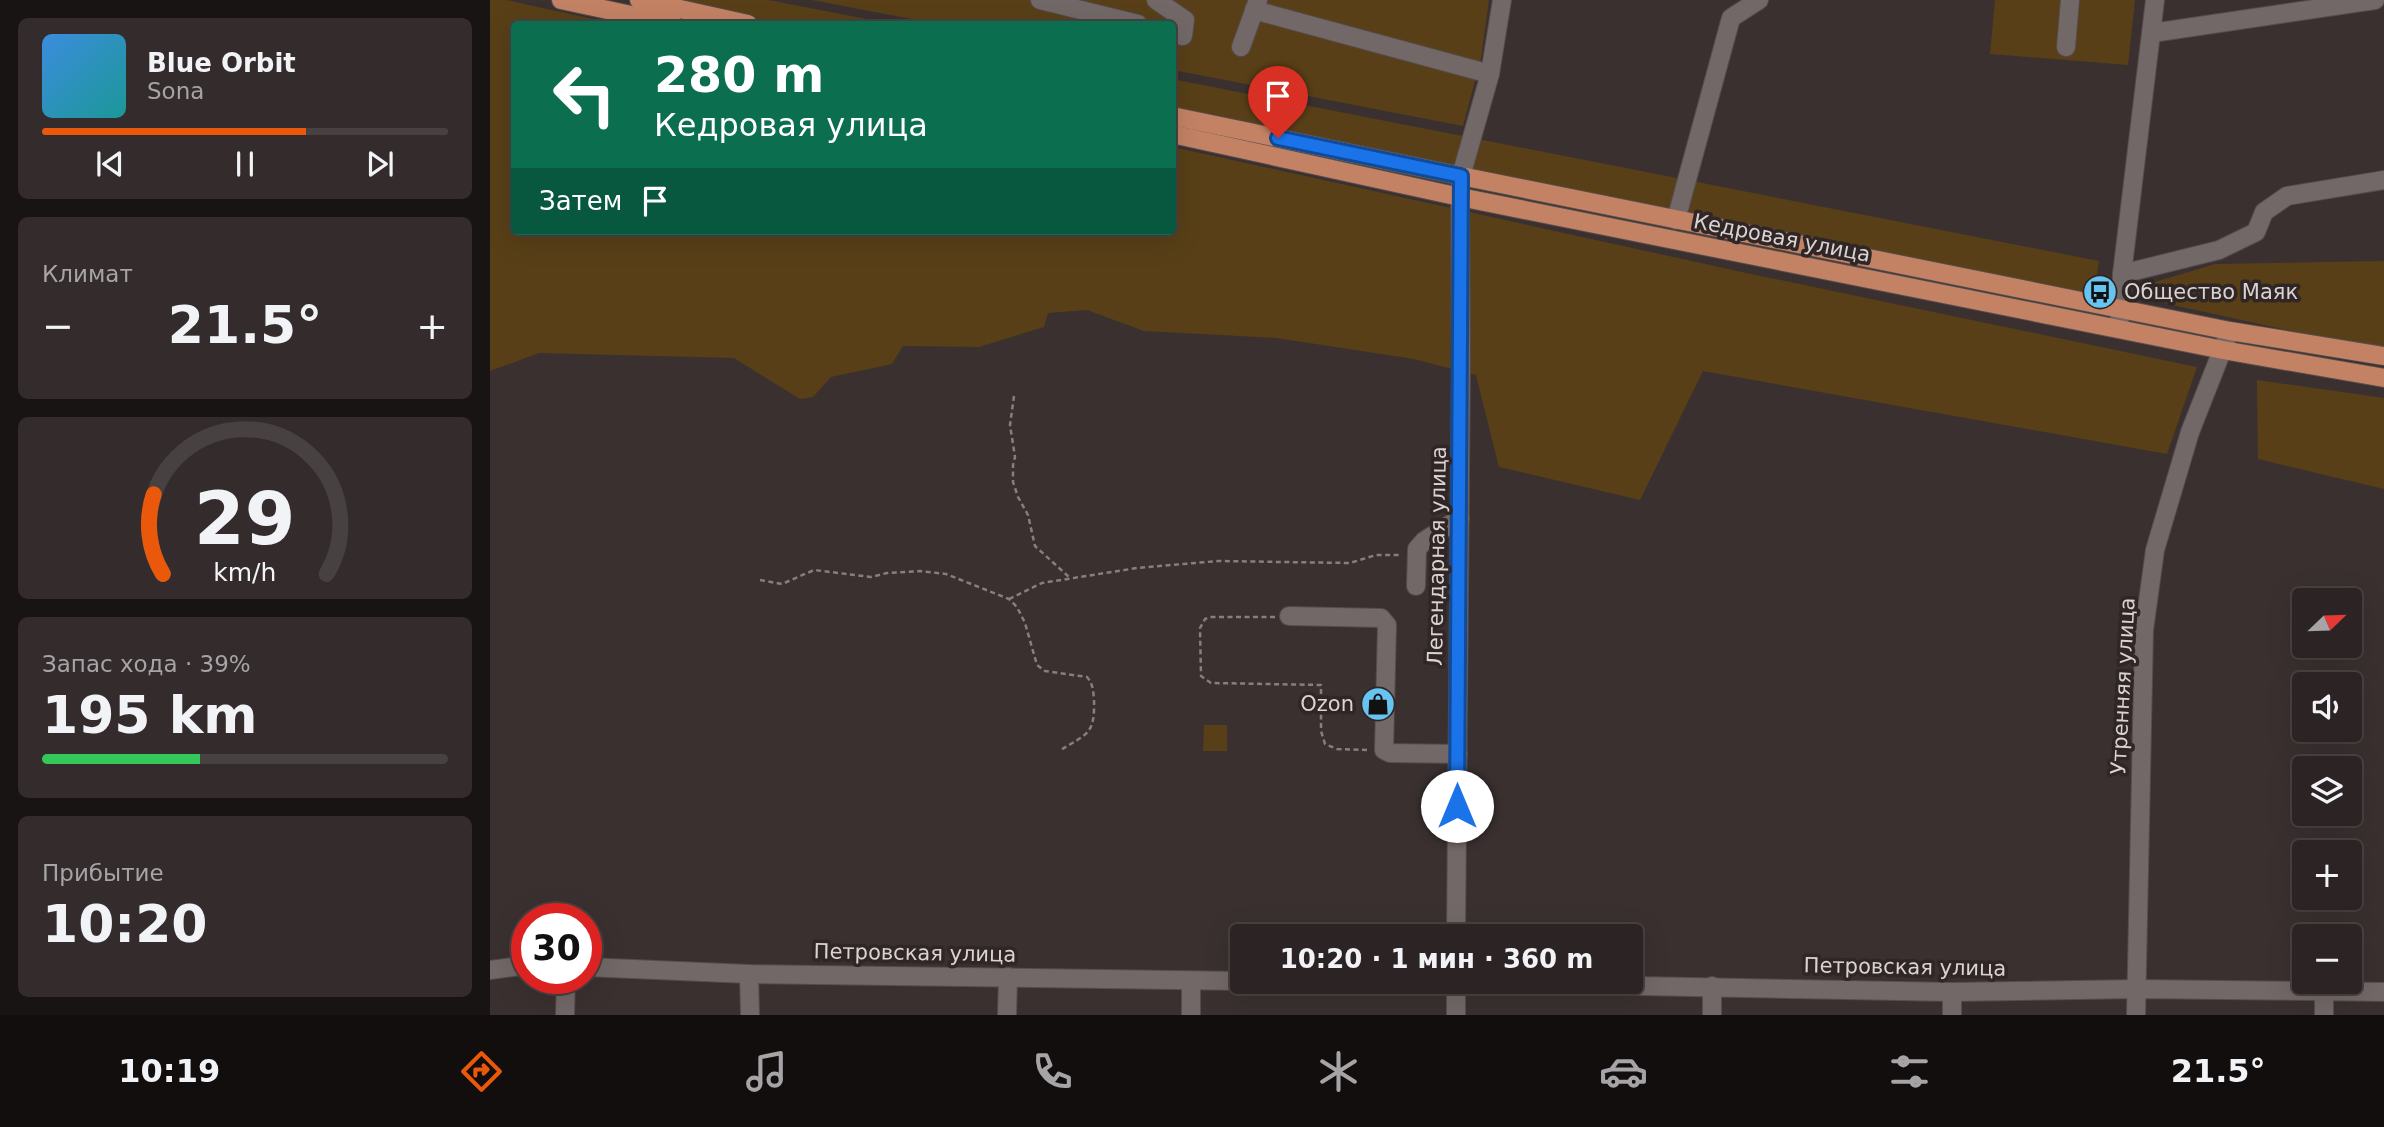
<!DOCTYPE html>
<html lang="ru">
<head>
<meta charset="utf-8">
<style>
  :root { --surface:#2c2424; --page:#342c2c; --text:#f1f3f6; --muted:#a6a4a6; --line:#484141; --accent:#ea580c }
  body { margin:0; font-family:"DejaVu Sans",sans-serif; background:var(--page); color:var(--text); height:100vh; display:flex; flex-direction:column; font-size:26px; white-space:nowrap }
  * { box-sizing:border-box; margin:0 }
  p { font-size:23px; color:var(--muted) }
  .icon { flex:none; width:38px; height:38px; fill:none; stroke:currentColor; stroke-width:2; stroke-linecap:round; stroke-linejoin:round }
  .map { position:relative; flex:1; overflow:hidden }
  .side { display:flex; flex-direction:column; gap:18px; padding:18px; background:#181414; width:490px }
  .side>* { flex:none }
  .banner { position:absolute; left:21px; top:21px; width:665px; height:214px; border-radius:7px; box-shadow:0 7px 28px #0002,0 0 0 2px var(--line); background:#0b6e4f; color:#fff; overflow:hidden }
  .needle { width:46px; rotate:67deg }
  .controls { position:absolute; left:1802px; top:588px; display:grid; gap:14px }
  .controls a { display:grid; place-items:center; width:70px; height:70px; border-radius:7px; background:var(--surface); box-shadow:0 7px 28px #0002,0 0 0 2px var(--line); font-size:35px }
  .speed { position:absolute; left:21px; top:903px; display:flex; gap:14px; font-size:35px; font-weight:700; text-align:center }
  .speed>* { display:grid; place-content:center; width:91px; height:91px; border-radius:50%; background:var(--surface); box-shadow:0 7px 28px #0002,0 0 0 2px var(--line); line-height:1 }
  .speed .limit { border:10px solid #d22; background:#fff; color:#111 }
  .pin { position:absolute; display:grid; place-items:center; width:60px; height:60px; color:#fff; margin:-72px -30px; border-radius:50% 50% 50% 0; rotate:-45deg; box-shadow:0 0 7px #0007 }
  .pin .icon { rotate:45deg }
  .me { position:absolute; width:77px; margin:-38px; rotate:0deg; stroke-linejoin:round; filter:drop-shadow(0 0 5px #0008) }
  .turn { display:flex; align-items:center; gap:24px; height:147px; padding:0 28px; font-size:32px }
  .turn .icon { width:91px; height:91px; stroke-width:2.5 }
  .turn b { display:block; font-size:49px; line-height:60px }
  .then { display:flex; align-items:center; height:66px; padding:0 28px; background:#0003; gap:14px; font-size:26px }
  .big { font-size:52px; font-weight:700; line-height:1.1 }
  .side .tile { flex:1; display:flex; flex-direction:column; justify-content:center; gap:10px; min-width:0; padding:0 24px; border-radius:10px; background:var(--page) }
  .side .dial { align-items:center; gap:0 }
  .dial svg { height:182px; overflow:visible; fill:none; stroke:var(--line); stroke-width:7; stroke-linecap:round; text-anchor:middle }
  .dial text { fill:var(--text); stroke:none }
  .song { display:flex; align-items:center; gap:21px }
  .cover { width:84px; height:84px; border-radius:10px; background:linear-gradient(135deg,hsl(210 70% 55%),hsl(180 70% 35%)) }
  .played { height:7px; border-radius:4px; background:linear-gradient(90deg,var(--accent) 65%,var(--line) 65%) }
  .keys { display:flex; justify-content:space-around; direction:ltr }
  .heat { display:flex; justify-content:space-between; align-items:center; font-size:38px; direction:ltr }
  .charge { height:10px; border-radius:5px; background:linear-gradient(90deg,#34c759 39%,var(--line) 0) }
  .trip { position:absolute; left:740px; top:924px; width:413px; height:70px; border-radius:7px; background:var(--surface); box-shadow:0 7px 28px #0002,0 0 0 2px var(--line); font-weight:700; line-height:70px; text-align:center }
  .tab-bar { display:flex; height:112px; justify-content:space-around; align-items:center; background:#120e0e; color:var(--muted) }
  .tab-bar .icon { width:49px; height:49px }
  .tab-bar .on { color:var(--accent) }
  .tab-bar b { font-size:32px; color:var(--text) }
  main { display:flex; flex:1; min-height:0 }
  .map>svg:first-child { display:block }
  .green { fill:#583f17 }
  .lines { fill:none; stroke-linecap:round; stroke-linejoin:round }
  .minor-casing { stroke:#554c4c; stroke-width:20 }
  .major-casing { stroke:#554c4c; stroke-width:20 }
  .path { stroke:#877e7e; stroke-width:2.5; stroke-dasharray:5 3.5; stroke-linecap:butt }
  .minor { stroke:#736868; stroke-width:18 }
  .major { stroke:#c38264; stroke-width:18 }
  .route-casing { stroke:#114b97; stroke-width:18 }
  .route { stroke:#1a73e8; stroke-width:12 }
  .labels { text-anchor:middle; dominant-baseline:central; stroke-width:7; stroke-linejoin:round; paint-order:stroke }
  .street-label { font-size:21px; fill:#dad3d3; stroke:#302626 }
  .poi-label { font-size:21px; fill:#dad3d3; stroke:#302626; text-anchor:start }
</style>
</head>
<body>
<main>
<section class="side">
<div class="tile">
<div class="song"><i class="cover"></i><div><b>Blue Orbit</b><p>Sona</p></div></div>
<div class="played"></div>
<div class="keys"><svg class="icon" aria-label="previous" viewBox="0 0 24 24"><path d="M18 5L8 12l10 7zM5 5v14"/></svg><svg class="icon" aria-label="pause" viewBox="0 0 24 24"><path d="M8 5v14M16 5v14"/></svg><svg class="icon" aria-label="next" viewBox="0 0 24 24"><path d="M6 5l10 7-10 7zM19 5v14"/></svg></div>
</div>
<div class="tile"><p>Климат</p>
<div class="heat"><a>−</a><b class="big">21.5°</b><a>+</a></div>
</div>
<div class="tile dial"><svg viewBox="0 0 100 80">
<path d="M14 69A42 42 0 1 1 86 69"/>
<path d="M14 69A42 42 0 0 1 10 34" stroke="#ea580c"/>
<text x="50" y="56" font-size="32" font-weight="700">29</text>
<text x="50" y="72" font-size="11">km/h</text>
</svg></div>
<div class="tile"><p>Запас хода · 39%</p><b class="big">195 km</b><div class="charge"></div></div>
<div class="tile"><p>Прибытие</p><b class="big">10:20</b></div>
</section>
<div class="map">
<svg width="1894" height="1015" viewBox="0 0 1894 1015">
  <rect width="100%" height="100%" fill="#3a3030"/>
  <g class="green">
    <path d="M 0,0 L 16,0 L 127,24 L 24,24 L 24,231 L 682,231 L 683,147 L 1247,271 L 1707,367 L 1677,454 L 1213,371 L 1150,500 L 1009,467 L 986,375 L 924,359 L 786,338 L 654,331 L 597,310 L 558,313 L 554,327 L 489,347 L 413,346 L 402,364 L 341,377 L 323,397 L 310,399 L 244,358 L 49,353 L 0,371 Z"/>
    <path d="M 167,0 L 278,0 L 403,24 L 281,24 Z"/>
    <path d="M 322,0 L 999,0 L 991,58 L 973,126 L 683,70 L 682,24 L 448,24 Z"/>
    <path d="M 1505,0 L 1645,0 L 1638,65 L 1500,54 Z"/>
    <path d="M 682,79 L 1609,261 L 1603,300 L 683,111 Z"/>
    <path d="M 1894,261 L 1894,347 L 1852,342 L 1660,300 L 1655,285 L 1725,264 Z"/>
    <path d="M 1767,380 L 1894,398 L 1894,489 L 1768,459 Z"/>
    <path d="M 714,725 L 737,725 L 737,751 L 713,751 Z"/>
  </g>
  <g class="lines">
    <g class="minor-casing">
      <g id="minor">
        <path d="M 550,0 L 648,24"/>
        <path d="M 666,0 L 695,20 L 693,36 L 682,33"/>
        <path d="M 764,10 L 1000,74"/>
        <path d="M 1662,33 L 1885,0"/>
        <path d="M 751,47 L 768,0"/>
        <path d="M 1576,47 L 1580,0"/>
        <path d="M 1186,220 L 1241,18 L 1269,0"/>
        <path d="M 1632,274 L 1729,250 L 1766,232 L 1774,212 L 1797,196 L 1894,180"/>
        <path d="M 1629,329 L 1632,274 L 1665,0"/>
        <path d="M 926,586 L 927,549 L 934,541 L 970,518"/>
        <path d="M 799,616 L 891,618 L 897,625 L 894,750 L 900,753 L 968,754"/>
        <path d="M 966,936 L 971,359 L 970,197 L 971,176 L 1000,74 L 1012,0"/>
        <path d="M 96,967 L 259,974 L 752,981"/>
        <path d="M 0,970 L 37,965"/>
        <path d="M 259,974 L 260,1015"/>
        <path d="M 701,981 L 701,1015"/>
        <path d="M 936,982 L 1462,992 L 1646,989 L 1894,992"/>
        <path d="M 1222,986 L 1222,1015"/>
        <path d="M 75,1015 L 76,978"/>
        <path d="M 517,1015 L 518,977"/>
        <path d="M 966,1015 L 966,982"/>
        <path d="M 1462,1015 L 1462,992"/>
        <path d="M 1646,1015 L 1654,630 L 1665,550 L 1700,432 L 1737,338"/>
        <path d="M 1834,1015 L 1834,991"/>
      </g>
    </g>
    <g class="major-casing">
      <g id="major">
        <path d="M 71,0 L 183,24"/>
        <path d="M 149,0 L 258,24"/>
        <path d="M 682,116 L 971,176 L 1740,331 L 1894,356"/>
        <path d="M 682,134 L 970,197 L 1733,350 L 1894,378"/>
      </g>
    </g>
    <g class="path">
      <path d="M 524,396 L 520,425 L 525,457 L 523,465 L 523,482 L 528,497 L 538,515 L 545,546 L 580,578"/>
      <path d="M 270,580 L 292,584 L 324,570 L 381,577 L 397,573 L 430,571 L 456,574 L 519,599 L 527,607 L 535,623 L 547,665 L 555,671 L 597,677 C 603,684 603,690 604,699 C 605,735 598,733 569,751"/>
      <path d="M 519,599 L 552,583 L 647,568 L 728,561 L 860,563 L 886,555 L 911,555"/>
      <path d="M 785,617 L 720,617 L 715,619 L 710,628 L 711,676 L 721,683 L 831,685 L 831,731 L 835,744 L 847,749 L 880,750"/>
    </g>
    <use href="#minor" class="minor"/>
    <use href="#major" class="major"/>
  </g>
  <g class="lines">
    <g class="route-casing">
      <path id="route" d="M 788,138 L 971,176 L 967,806"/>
    </g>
    <use href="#route" class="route"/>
  </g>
  <defs>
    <g id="bus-disc" transform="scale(1.75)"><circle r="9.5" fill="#67c4f0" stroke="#302626"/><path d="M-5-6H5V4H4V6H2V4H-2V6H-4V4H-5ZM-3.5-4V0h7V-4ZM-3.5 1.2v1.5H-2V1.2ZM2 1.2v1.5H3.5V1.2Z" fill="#111"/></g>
    <g id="shop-disc" transform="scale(1.75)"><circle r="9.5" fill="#67c4f0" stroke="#302626"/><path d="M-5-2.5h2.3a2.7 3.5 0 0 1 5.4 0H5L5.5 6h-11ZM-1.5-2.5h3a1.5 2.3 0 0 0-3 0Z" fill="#111"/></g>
  </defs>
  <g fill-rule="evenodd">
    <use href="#bus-disc" x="1610" y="292"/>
    <use href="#shop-disc" x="888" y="704"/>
  </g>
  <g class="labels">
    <g class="street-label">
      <text transform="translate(1292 238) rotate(11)">Кедровая улица</text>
      <text transform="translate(947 556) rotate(-89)">Легендарная улица</text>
      <text transform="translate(1633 686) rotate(-87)">Утренняя улица</text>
      <text transform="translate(425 953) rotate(1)">Петровская улица</text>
      <text transform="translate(1415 967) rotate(1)">Петровская улица</text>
    </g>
    <g class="poi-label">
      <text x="1634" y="292">Общество Маяк</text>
      <text x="864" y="704" text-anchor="end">Ozon</text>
    </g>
  </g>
</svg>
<div class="controls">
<a><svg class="needle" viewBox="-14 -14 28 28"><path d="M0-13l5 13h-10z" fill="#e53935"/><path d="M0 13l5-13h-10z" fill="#a6a4a6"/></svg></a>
<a><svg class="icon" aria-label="sound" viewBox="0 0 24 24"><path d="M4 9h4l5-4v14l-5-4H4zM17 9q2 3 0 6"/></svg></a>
<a><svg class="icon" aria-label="layers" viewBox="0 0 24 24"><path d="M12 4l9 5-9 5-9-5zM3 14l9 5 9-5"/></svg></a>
<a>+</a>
<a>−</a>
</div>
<div class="speed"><div class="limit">30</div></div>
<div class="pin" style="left:788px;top:138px;background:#d93025"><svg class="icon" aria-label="arrive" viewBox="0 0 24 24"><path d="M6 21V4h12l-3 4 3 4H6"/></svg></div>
<svg class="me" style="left:967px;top:806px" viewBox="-20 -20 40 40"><circle r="19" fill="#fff"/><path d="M0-13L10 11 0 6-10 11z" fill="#1a73e8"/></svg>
<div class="trip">10:20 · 1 мин · 360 m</div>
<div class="banner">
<div class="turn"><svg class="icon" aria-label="left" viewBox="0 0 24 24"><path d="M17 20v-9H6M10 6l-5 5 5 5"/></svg><div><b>280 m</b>Кедровая улица</div></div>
<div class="then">Затем<svg class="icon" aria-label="arrive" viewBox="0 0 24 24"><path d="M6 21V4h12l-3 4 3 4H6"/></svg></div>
</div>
</div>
</main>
<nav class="tab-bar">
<b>10:19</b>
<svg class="icon on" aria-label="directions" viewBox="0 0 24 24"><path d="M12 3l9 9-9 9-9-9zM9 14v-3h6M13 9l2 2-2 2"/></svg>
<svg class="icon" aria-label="music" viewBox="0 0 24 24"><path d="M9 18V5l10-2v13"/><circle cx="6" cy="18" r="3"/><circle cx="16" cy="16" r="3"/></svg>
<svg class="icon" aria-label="phone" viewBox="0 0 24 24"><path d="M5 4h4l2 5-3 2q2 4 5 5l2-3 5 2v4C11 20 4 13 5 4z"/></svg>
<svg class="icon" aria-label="climate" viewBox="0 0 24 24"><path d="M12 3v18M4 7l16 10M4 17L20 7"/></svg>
<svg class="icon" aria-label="car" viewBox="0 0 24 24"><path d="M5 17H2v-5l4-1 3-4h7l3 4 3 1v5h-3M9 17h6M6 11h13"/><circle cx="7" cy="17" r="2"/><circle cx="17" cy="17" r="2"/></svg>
<svg class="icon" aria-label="filters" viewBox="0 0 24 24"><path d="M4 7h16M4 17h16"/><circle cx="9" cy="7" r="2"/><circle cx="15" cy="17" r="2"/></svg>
<b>21.5°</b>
</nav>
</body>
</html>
